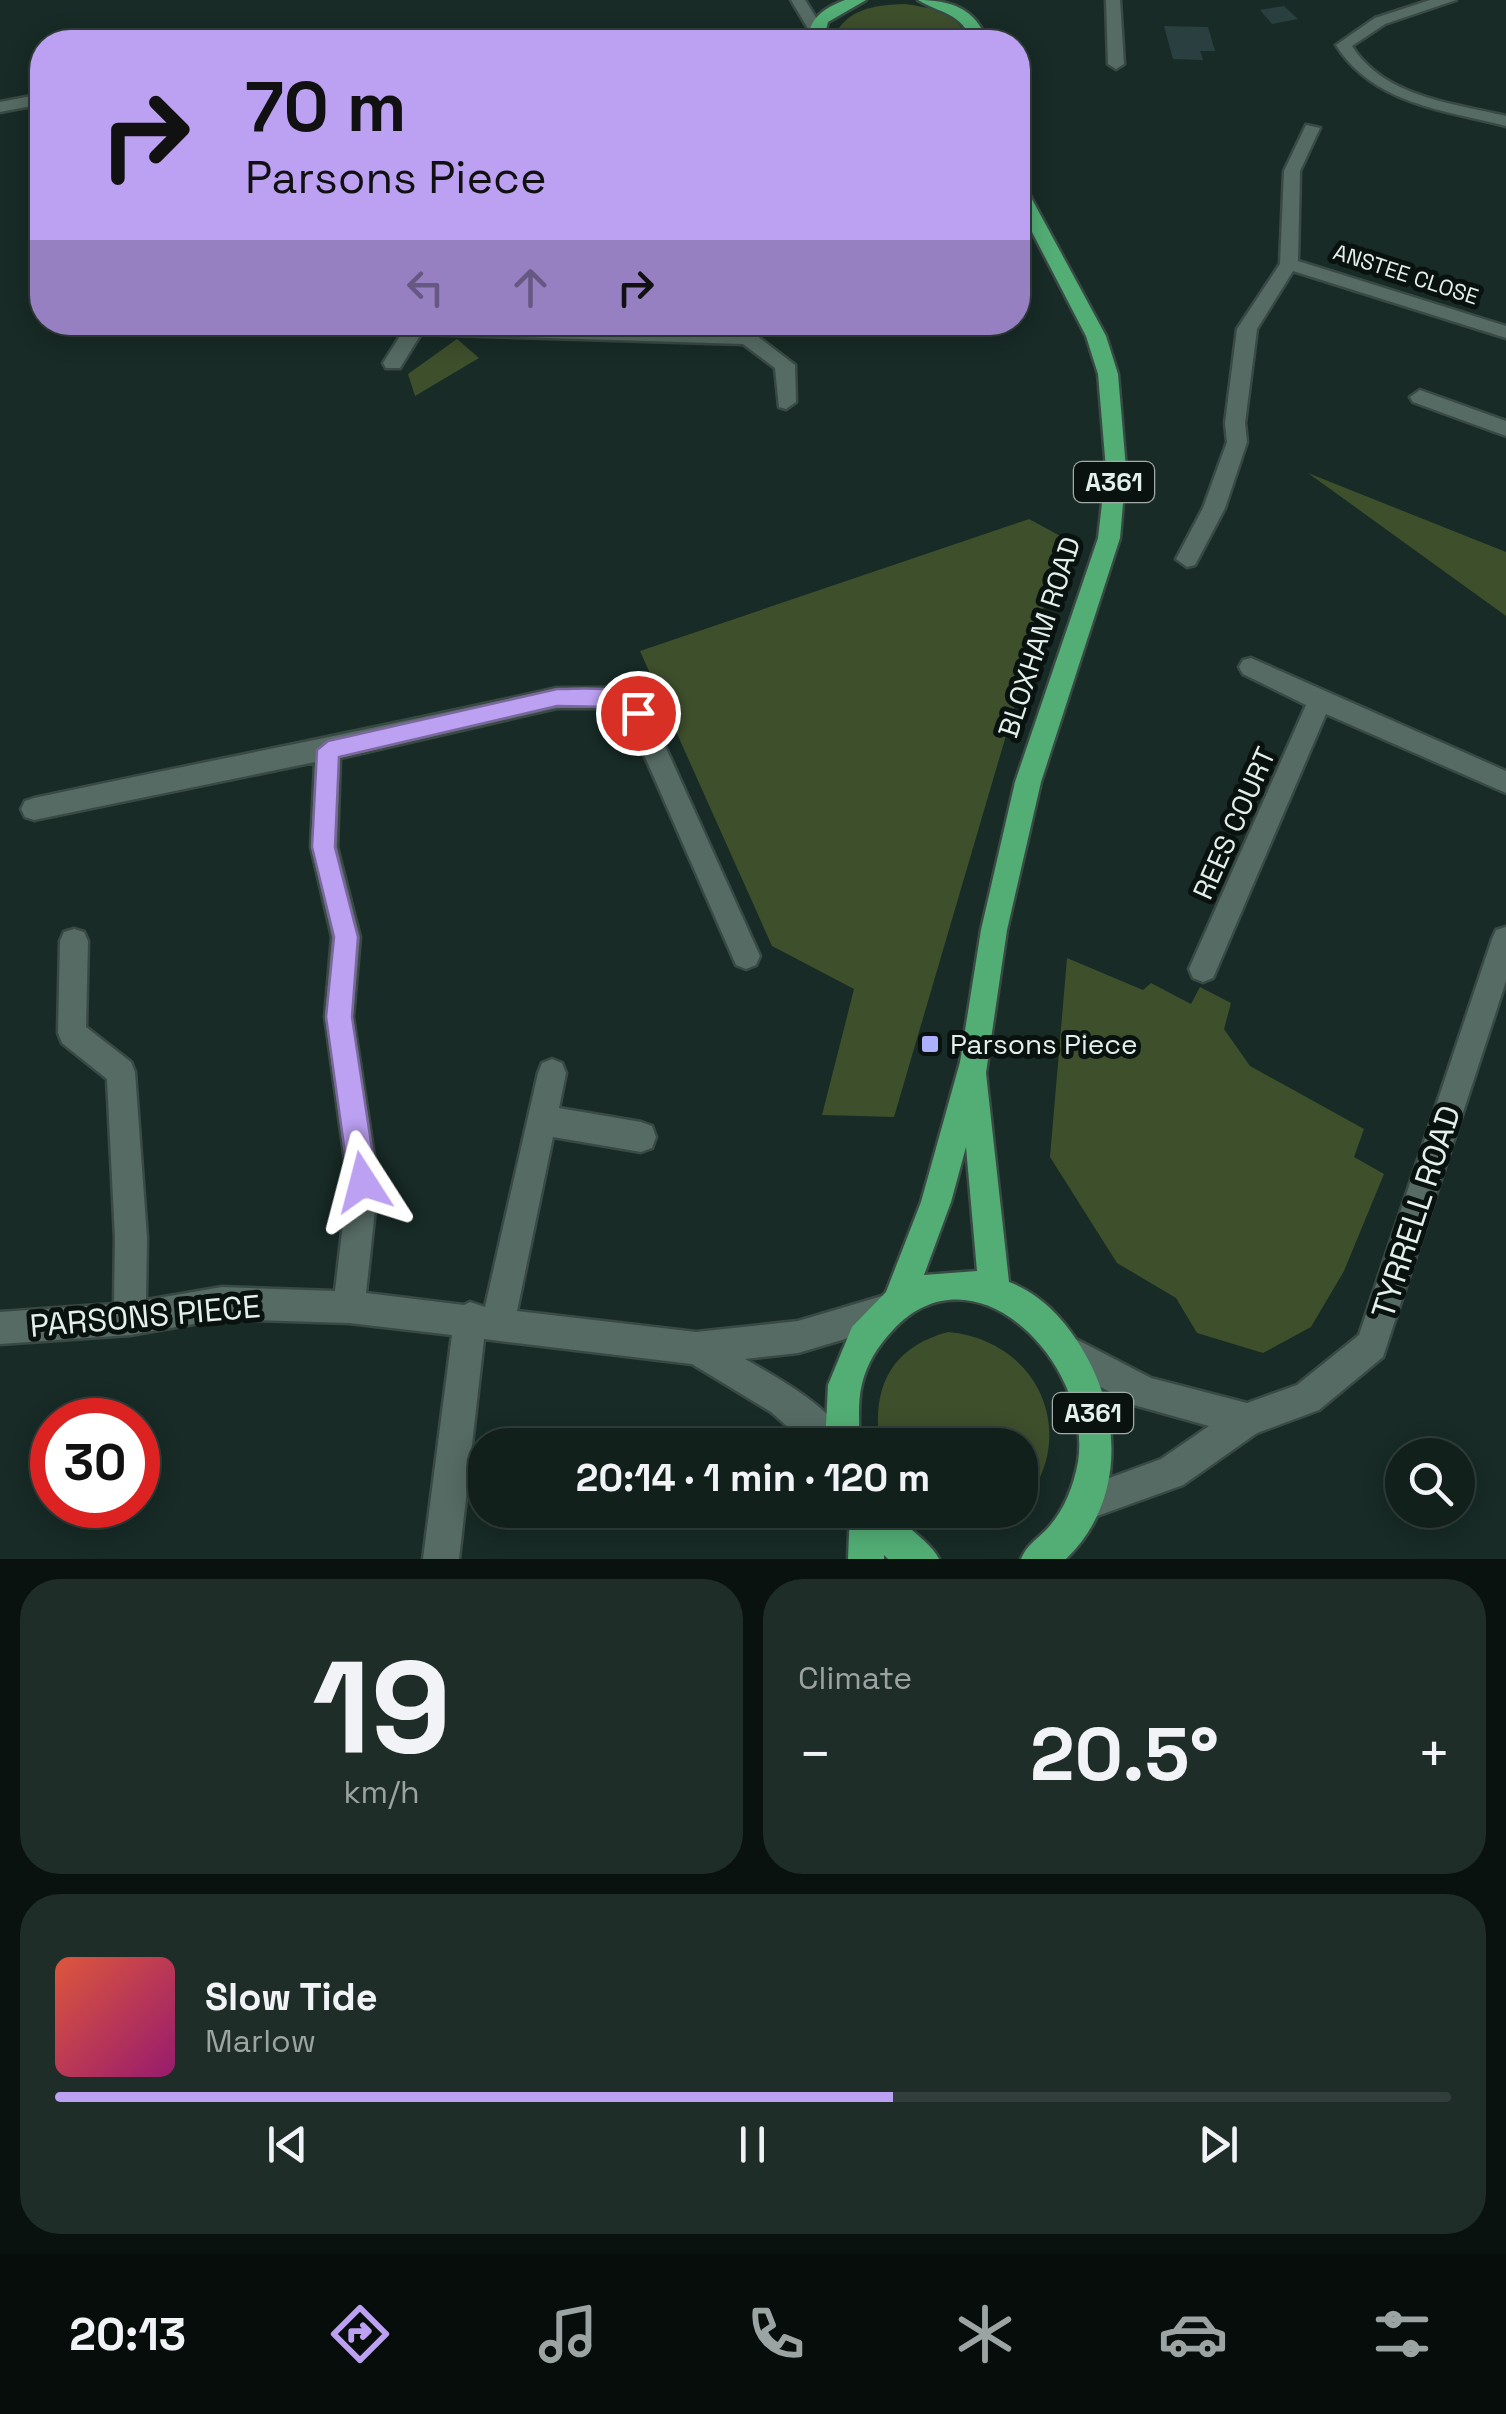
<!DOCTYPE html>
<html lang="en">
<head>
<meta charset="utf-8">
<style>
  :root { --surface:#12201c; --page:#1f2d29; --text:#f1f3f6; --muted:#9ca3a3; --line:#313e3b; --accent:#bca0f2 }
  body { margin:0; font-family:"Space Grotesk",sans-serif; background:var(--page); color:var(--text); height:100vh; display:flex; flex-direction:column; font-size:38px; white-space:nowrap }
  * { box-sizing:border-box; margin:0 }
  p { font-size:32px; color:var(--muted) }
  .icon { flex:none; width:55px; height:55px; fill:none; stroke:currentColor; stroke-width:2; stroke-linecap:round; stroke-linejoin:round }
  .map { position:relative; height:1559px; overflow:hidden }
  .side { display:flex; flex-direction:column; gap:20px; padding:20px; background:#0a120f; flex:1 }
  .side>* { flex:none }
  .guide { position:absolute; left:30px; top:30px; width:1000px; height:305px; border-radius:40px; box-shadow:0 5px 25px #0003,0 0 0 2px var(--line); background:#bca0f2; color:#111; overflow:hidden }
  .controls { position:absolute; left:1385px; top:1438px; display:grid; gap:20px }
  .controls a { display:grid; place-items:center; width:90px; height:90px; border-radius:50%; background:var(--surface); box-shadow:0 5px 25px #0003,0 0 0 2px var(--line); font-size:50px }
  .speed { position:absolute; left:30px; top:1398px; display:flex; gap:20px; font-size:50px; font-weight:700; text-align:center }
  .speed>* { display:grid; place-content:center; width:130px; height:130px; border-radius:50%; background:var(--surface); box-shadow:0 5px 25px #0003,0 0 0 2px var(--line); line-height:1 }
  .speed .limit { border:15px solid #d22; background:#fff; color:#111 }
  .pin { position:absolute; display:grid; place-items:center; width:85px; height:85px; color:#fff; margin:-42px; border:5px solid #fff; border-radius:50%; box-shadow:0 2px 10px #0007 }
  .me { position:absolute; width:110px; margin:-55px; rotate:351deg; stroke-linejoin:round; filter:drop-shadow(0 0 8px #0008) }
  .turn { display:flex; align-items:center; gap:35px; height:210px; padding:0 50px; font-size:45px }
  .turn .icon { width:130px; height:130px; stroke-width:2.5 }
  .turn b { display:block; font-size:70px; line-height:85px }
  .lanes { display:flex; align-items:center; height:95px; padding:0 50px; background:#0003; justify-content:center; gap:50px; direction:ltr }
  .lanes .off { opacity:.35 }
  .big { font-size:75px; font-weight:700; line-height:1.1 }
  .side .widget { flex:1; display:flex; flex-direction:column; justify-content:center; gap:15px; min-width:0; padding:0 35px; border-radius:40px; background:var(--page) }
  .side .dial { align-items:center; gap:0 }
  .dial b { font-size:130px; line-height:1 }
  .song { display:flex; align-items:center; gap:30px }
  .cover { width:120px; height:120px; border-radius:15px; background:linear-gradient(135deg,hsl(10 70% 55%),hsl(320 70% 35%)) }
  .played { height:10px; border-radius:5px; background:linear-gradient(90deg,var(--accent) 60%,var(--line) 60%) }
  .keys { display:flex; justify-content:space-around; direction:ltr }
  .heat { display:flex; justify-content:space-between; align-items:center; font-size:55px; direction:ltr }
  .side .tiles { flex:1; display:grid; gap:20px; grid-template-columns:1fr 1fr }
  .widget:last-child { grid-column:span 2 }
  .trip { position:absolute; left:468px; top:1428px; width:570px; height:100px; border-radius:40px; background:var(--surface); box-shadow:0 5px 25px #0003,0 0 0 2px var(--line); font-weight:700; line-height:100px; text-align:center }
  .tabs { display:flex; height:160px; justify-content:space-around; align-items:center; background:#070d0b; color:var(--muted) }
  .tabs .icon { width:70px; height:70px }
  .tabs .current { color:var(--accent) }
  .tabs b { font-size:45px; color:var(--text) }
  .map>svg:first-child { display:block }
  .green { fill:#3e4f2c }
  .building { fill:#2a4040 }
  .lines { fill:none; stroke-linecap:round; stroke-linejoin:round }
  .minor-casing { stroke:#394944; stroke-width:5 }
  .major-casing { stroke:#394944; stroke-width:5 }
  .minor { fill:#566b64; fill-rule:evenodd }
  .major { fill:#52ae75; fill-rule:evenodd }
  .route { fill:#bca0f2; stroke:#7a689d; stroke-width:2.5 }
  .poi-dot { fill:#acaffb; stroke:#09120f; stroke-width:4 }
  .labels { text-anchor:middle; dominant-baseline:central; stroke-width:10; stroke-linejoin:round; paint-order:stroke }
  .far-street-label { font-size:22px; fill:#e3efeb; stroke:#09120f }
  .shield { fill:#09120f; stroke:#a2ada9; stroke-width:2.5 }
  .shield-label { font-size:25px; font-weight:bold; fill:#e3efeb }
  .street-label { font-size:28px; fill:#e3efeb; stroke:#09120f }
  .poi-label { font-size:28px; fill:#e3efeb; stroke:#09120f; text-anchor:start }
  .near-street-label { font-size:32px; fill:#e3efeb; stroke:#09120f }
</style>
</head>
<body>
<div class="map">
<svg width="1506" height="1559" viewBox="0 0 1506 1559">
  <rect width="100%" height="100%" fill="#182b26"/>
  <g class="green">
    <path d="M 904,4 C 929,7 963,13 966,42 L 839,42 L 839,28 C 854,7 880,5 904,4 Z"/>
    <path d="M 457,339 L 479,358 L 415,396 L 408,374 Z"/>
    <path d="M 1308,473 L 1506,552 L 1506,616 Z"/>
    <path d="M 1029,519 L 1064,538 L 894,1117 L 822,1115 L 854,989 L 772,946 L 640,651 Z"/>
    <path d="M 1067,958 L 1143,990 L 1151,983 L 1191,1004 L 1200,987 L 1231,1003 L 1224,1029 L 1250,1066 L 1364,1129 L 1354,1157 L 1384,1174 L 1344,1271 L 1311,1327 L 1263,1353 L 1197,1333 L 1176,1298 L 1117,1263 L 1050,1157 Z"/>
    <path d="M 948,1332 C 1040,1340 1082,1438 1020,1508 L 1020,1445 L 880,1445 C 871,1388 891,1347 948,1332 Z"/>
    <path d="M 922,1510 L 1018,1510 C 988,1531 953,1533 922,1510 Z"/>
  </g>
  <g class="building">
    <path d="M 1284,6 L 1298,19 L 1272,24 L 1260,10 Z"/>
    <path d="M 1164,26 L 1208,27 L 1215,51 L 1200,51 L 1203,60 L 1173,59 Z"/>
  </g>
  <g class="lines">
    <g class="minor-casing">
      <g id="minor">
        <path d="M 791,0 L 805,0 L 823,29 L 820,32 L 810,32 Z"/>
        <path d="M 1106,0 L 1120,0 L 1124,64 L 1116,69 L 1108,64 Z"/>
        <path d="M 1430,0 L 1456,0 L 1385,24 L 1352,46 C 1384,97 1452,103 1506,116 L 1506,126 C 1444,110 1373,104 1336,45 L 1375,18 Z"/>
        <path d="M 42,94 L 42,104 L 0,112 L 0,102 Z"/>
        <path d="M 1306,125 L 1320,128 L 1300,171 L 1298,261 L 1506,326 L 1506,338 L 1293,271 L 1257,329 L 1245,423 L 1247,442 L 1225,508 L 1195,565 L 1187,567 L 1176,559 L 1203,508 L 1227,442 L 1225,423 L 1237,329 L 1280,264 L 1284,171 Z"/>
        <path d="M 409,322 L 737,331 L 738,322 L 756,322 L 757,336 L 795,365 L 796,402 L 786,409 L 779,407 L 775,368 L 743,344 L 421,334 L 400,368 L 386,368 L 383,363 Z"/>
        <path d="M 1420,390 L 1506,421 L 1506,436 L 1413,402 L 1410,397 Z"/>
        <path d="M 1251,658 L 1506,771 L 1506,793 L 1326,714 L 1213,978 L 1203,982 L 1193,978 L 1189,969 L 1306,705 L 1243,674 L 1239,667 L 1243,660 Z"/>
        <path d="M 557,688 L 614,688 L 647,706 L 760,956 L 756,965 L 746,969 L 736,965 L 629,720 L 610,708 L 557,708 L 340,758 L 337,847 L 360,937 L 353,1017 L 378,1182 L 366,1293 L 464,1305 L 470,1302 L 485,1307 L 538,1073 L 542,1063 L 552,1059 L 562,1063 L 566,1073 L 559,1108 L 641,1122 L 652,1126 L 656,1137 L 652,1148 L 641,1152 L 553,1137 L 517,1311 L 696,1332 L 798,1321 L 882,1296 L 893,1301 L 898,1312 L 893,1323 L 882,1328 L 798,1353 L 745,1359 C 778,1378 835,1409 850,1445 L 808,1445 L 771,1412 L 692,1364 L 484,1339 L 459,1559 L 423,1559 L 452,1335 L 349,1323 L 222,1319 L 130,1335 L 0,1344 L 0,1312 L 114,1304 L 115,1238 L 107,1079 L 62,1043 L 58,1033 L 60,941 L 64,932 L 74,929 L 84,932 L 88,941 L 86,1027 L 131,1062 L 135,1072 L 147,1238 L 146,1300 L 222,1287 L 335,1291 L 348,1182 L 325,1017 L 332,937 L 311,847 L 315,762 L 34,820 L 25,817 L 21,809 L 25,801 L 34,798 C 208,761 383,727 557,688 Z"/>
        <path d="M 1506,927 L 1506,981 L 1383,1357 L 1319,1410 L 1257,1433 L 1183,1485 L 1086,1520 L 1074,1515 L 1069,1503 L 1074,1491 L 1161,1459 L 1209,1426 L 1134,1405 L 1060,1365 L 1056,1353 L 1060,1341 L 1072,1337 L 1151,1378 L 1247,1403 L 1297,1385 L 1359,1335 L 1492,939 L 1496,930 Z"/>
      </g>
    </g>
    <g class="major-casing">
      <g id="major">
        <path d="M 845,0 L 866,0 L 828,22 L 823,42 L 809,42 C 807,19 824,8 845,0 Z"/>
        <path d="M 918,0 C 949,0 977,8 987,42 L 972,42 C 963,13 939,13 918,0 Z"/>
        <path d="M 1018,185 L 1027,190 L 1106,336 L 1118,374 L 1126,469 L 1120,538 L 1041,782 L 1007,930 L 986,1073 L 1009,1282 C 1041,1294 1064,1319 1081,1347 C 1122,1413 1126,1501 1066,1559 L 1021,1559 C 1027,1545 1035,1541 1046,1530 C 1064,1511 1073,1488 1078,1462 C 1093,1366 975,1240 892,1331 C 878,1346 867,1363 862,1384 C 857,1402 860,1426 859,1445 L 825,1445 L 828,1385 L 852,1327 L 886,1292 L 921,1202 L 960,1062 L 981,930 L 1015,782 L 1098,538 L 1106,469 L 1098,374 L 1086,336 L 1018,205 ZM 966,1147 L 977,1271 L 924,1275 L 951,1202 Z"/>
        <path d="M 850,1510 L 890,1510 C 904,1526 931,1542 939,1559 L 888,1559 L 884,1555 L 884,1559 L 848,1559 Z"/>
      </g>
    </g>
    <use href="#minor" class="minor"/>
    <use href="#major" class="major"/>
  </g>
  <path class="route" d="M 557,689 C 588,689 630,682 649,713 L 638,722 L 611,707 L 557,706 L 339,757 L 335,847 L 358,937 L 352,1017 L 377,1182 L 373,1192 L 363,1196 L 353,1192 L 349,1182 L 326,1017 L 334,937 L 312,847 L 317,750 L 328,741 Z"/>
  <rect class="poi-dot" x="920" y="1034" width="20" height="20" rx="5"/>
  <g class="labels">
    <g class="far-street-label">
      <text transform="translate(1406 274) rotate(18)">ANSTEE CLOSE</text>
    </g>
    <g class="shield">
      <rect x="1074" y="462" width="80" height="40" rx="8"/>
      <rect x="1053" y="1393" width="80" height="40" rx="8"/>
    </g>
    <g class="shield-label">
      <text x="1114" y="482">A361</text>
      <text x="1093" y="1413">A361</text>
    </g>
    <g class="street-label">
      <text transform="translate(1039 637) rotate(-72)">BLOXHAM ROAD</text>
      <text transform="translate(1234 823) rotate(-66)">REES COURT</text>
    </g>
    <g class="poi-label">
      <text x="950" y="1044">Parsons Piece</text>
    </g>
    <g class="near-street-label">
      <text transform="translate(1416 1212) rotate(-72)">TYRRELL ROAD</text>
      <text transform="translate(145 1316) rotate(-5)">PARSONS PIECE</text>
    </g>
  </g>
</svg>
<div class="controls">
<a><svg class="icon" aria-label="search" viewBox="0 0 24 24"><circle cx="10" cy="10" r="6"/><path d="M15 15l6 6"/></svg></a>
</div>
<div class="speed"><div class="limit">30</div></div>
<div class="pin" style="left:638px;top:713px;background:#d93025"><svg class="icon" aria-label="arrive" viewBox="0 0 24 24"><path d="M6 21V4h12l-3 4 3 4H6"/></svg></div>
<svg class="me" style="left:363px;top:1182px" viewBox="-20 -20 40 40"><path d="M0-17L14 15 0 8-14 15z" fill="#bca0f2" stroke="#fff" stroke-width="4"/></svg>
<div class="trip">20:14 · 1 min · 120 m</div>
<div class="guide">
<div class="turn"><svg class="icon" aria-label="right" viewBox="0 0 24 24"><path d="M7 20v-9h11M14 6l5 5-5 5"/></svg><div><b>70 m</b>Parsons Piece</div></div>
<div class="lanes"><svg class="icon off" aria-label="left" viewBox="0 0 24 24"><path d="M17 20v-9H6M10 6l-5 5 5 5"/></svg><svg class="icon off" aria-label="ahead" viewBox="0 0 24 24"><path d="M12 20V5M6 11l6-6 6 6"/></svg><svg class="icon" aria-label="right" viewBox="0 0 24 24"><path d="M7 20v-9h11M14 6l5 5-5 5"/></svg></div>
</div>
</div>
<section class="side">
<div class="tiles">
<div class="widget dial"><b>19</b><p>km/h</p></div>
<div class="widget"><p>Climate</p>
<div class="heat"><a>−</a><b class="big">20.5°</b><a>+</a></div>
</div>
<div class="widget">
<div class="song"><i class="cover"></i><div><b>Slow Tide</b><p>Marlow</p></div></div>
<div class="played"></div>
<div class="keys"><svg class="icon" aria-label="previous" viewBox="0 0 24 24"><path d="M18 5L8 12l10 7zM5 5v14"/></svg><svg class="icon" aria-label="pause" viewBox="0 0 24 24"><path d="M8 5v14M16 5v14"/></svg><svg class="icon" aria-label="next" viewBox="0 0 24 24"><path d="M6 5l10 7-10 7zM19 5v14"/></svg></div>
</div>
</div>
</section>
<nav class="tabs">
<b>20:13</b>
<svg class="icon current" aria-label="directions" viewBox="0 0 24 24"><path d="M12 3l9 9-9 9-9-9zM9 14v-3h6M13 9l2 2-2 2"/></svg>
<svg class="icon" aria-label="music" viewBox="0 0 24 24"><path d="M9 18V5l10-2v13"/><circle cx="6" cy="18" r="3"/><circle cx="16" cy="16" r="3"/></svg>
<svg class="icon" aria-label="phone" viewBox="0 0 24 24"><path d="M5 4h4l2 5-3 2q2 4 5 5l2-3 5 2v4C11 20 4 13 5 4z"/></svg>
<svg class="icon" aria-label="climate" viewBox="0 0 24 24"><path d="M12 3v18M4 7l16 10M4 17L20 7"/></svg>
<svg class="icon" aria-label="car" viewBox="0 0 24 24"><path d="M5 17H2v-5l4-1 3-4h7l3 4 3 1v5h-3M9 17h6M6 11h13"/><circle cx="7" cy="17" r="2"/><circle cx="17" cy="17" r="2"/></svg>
<svg class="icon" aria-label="filters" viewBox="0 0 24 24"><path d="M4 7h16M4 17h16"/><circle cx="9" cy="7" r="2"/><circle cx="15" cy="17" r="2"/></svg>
</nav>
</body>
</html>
